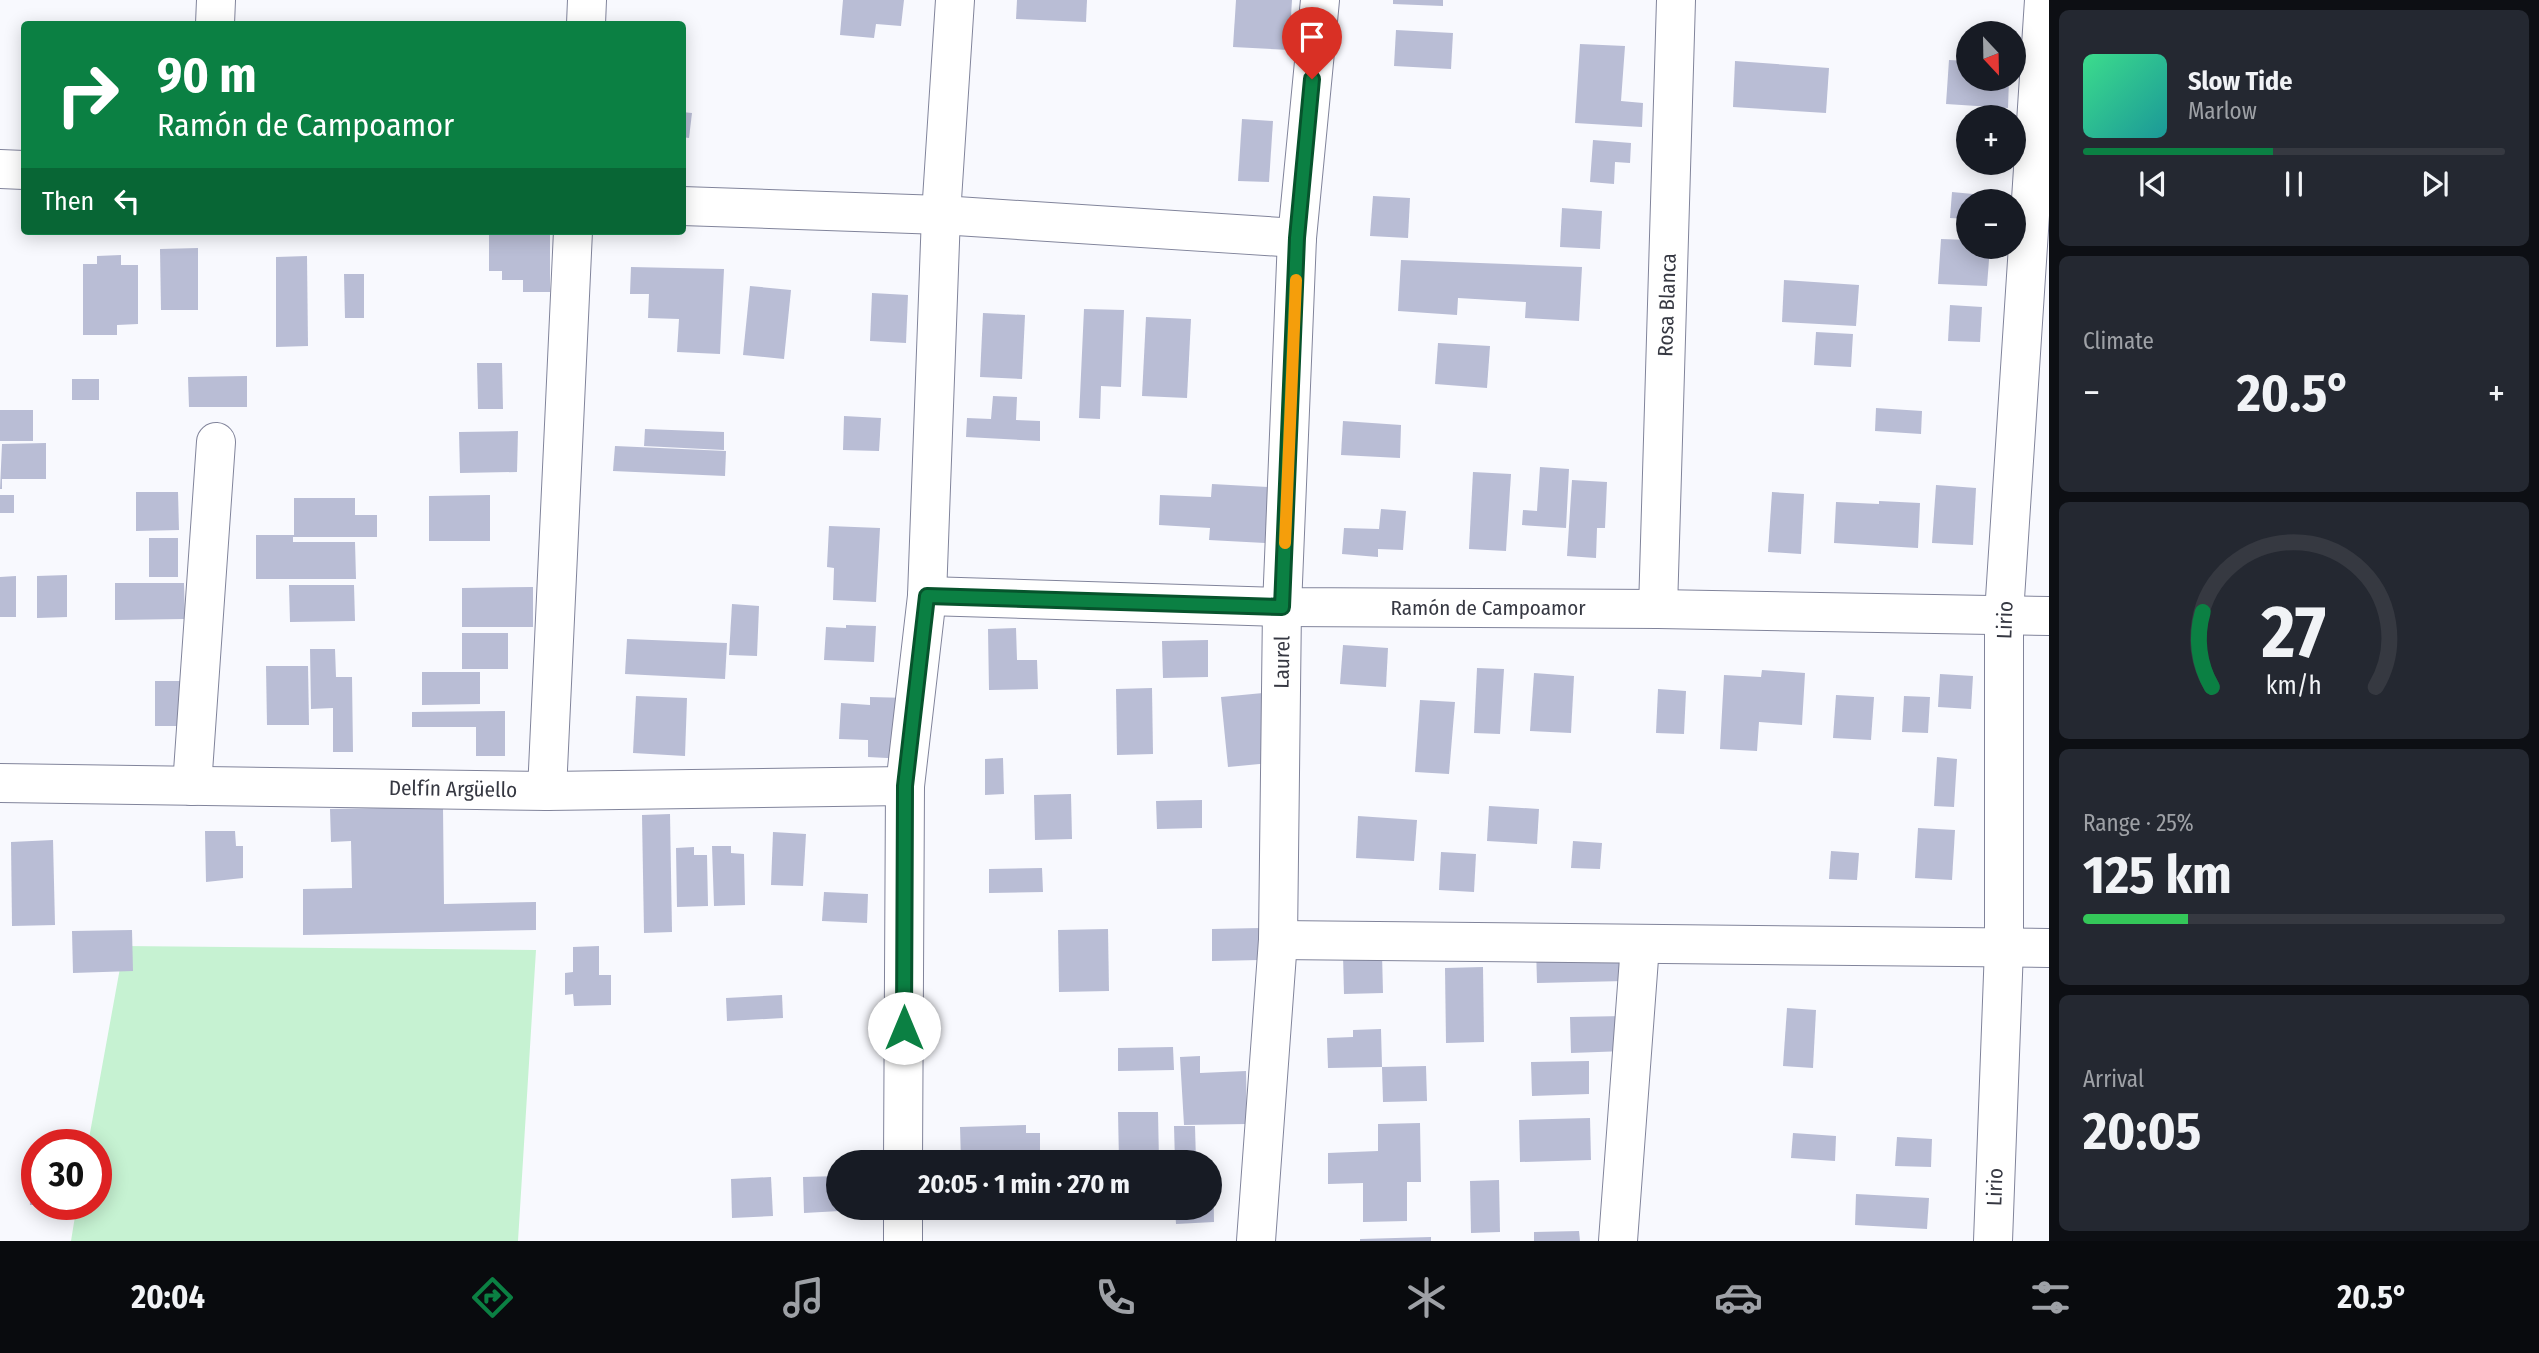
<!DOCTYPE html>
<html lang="en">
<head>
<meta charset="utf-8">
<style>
  :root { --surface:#171b24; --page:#242831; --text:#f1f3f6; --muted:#9ea1a6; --line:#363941; --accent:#0b8043 }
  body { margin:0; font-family:"Fira Sans Condensed",sans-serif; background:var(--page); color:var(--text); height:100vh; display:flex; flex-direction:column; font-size:26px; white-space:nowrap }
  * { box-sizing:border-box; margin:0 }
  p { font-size:23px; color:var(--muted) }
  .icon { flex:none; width:38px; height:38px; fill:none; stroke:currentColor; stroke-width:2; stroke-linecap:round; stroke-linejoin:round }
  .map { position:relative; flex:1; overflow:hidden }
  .details { display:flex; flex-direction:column; gap:10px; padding:10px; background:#0d0f14; width:490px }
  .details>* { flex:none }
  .banner { position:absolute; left:21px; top:21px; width:665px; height:214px; border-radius:7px; box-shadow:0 4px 18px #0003; background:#0b8043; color:#fff; overflow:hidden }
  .needle { width:46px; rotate:158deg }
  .tools { position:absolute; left:1956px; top:21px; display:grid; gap:14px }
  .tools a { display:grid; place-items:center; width:70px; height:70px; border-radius:50%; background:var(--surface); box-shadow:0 4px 18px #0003; font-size:35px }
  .speed { position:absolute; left:21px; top:1129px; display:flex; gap:14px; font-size:35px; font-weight:700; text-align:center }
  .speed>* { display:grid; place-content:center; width:91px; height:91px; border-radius:50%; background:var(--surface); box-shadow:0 4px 18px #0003; line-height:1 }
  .speed .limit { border:10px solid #d22; background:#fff; color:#111 }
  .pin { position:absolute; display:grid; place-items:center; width:60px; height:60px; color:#fff; margin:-72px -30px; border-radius:50% 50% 50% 0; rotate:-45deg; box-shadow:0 0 7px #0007 }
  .pin .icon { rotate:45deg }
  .me { position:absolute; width:77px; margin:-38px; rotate:0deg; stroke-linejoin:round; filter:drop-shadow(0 0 5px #0008) }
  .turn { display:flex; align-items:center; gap:24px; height:147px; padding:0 21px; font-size:32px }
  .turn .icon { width:91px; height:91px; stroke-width:2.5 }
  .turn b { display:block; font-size:49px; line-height:60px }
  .then { display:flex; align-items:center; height:66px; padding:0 21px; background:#0003; gap:14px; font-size:26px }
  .big { font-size:52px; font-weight:700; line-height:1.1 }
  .details .tile { flex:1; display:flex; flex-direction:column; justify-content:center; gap:10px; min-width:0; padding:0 24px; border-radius:10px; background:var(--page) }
  .details .dial { align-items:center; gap:0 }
  .dial svg { height:182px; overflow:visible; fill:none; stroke:var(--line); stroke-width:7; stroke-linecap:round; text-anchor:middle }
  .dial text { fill:var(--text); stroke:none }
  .song { display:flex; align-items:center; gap:21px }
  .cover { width:84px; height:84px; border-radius:10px; background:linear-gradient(135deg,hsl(150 70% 55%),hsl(180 70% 35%)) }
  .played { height:7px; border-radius:4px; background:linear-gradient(90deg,var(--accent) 45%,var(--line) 45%) }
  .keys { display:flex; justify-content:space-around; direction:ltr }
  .heat { display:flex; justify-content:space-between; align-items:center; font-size:38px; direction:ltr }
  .charge { height:10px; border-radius:5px; background:linear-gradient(90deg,#34c759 25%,var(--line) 0) }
  .trip { position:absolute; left:826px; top:1150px; width:396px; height:70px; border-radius:35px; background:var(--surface); box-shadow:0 4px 18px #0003; font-weight:700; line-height:70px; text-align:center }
  .tab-bar { display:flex; height:112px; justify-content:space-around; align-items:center; background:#090b0e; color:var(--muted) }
  .tab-bar .icon { width:49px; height:49px }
  .tab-bar .current { color:var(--accent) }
  .tab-bar b { font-size:32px; color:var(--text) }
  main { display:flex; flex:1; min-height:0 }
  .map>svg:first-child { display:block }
  .green { fill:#c6f2d2 }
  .building { fill:#b9bdd5 }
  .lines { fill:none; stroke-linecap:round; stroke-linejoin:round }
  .street-casing { stroke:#81849b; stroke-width:40 }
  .street { stroke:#fff; stroke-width:38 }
  .route-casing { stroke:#07532c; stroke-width:18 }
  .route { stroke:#0b8043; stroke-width:12 }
  .slow { stroke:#f59e0b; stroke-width:12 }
  .labels { text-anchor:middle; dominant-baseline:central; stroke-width:5; stroke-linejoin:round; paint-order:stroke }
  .street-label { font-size:21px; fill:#363842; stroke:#fff }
</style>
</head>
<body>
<main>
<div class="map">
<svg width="2049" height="1241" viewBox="0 0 2049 1241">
  <rect width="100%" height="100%" fill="#f8f9fe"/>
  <path class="green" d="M 124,946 L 536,950 L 518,1241 L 71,1241 L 77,1204 L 96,1204 L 96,1144 L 88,1144 Z"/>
  <g class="building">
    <path d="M 843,0 L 904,0 L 901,26 L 876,24 L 874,38 L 840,35 Z"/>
    <path d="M 1017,0 L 1087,0 L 1086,22 L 1016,19 Z"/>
    <path d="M 1236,0 L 1292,0 L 1289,50 L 1233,47 Z"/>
    <path d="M 1393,0 L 1443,0 L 1443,6 L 1393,4 Z"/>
    <path d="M 1396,30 L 1453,33 L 1451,69 L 1394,66 Z"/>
    <path d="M 1580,44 L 1625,46 L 1621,101 L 1643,103 L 1642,127 L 1575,123 Z"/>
    <path d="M 1949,60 L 1969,61 L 1969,79 L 2009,79 L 2008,108 L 1946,104 Z"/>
    <path d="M 1735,61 L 1829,68 L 1826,113 L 1733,107 Z"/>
    <path d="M 682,112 L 692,113 L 689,138 L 682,137 Z"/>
    <path d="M 1242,119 L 1273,121 L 1269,182 L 1238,181 Z"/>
    <path d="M 1593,140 L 1631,143 L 1630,163 L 1615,162 L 1614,184 L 1590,182 Z"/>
    <path d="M 1952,192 L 1973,194 L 1973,201 L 1969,201 L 1969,219 L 1950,218 Z"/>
    <path d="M 1373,196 L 1410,198 L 1408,238 L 1370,236 Z"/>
    <path d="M 1562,208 L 1602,211 L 1600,249 L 1560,247 Z"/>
    <path d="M 489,231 L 550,231 L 550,292 L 523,292 L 523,280 L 502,280 L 502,271 L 489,271 Z"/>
    <path d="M 1941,239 L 1969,240 L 1969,247 L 1990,247 L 1987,286 L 1938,284 Z"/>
    <path d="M 198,248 L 198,310 L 161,310 L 160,249 Z"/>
    <path d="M 121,255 L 121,265 L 138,265 L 138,324 L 117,325 L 117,335 L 83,335 L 83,264 L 97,264 L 97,256 Z"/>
    <path d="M 307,256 L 308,346 L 276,347 L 276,257 Z"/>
    <path d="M 1401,260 L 1582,267 L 1579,321 L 1525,318 L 1526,302 L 1458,298 L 1457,315 L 1398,311 Z"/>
    <path d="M 631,267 L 724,269 L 720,354 L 677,352 L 679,319 L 648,318 L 649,294 L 630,294 Z"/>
    <path d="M 344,274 L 364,274 L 364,318 L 345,318 Z"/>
    <path d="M 1784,280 L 1859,285 L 1856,326 L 1782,322 Z"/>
    <path d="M 750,286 L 791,290 L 784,359 L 743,355 Z"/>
    <path d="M 872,293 L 908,295 L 906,343 L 870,341 Z"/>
    <path d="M 1950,305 L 1982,307 L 1980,342 L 1948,341 Z"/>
    <path d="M 1084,309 L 1124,310 L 1121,387 L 1101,386 L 1100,419 L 1079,418 Z"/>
    <path d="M 983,313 L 1025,315 L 1022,379 L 980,377 Z"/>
    <path d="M 1146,317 L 1191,319 L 1187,398 L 1142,396 Z"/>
    <path d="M 1816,332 L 1853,334 L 1851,367 L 1814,365 Z"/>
    <path d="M 1438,343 L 1490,346 L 1487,388 L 1435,384 Z"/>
    <path d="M 477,363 L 502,363 L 503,409 L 478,409 Z"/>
    <path d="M 247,376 L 247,407 L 189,407 L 188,377 Z"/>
    <rect x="72" y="379" width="27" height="21"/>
    <path d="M 993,396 L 1017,397 L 1016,420 L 1040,421 L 1040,441 L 966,437 L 967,418 L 991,419 Z"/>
    <path d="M 1876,408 L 1922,411 L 1921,434 L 1875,431 Z"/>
    <rect x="0" y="410" width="33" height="31"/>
    <path d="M 844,416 L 881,418 L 879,451 L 843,450 Z"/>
    <path d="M 1343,421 L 1401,425 L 1400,458 L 1341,455 Z"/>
    <path d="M 645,429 L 724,432 L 724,450 L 644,446 Z"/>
    <path d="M 518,431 L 517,472 L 460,473 L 459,432 Z"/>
    <path d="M 46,443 L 46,479 L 2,479 L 2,489 L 0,489 L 2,444 Z"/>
    <path d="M 615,446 L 726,451 L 725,476 L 613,471 Z"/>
    <path d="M 1540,467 L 1569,469 L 1566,528 L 1522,525 L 1523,510 L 1537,511 Z"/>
    <path d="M 1473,472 L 1511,474 L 1506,551 L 1469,549 Z"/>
    <path d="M 1572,480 L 1607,482 L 1605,528 L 1597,528 L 1596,558 L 1567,556 Z"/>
    <path d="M 1212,484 L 1268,487 L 1265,543 L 1209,540 L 1210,528 L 1159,525 L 1160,495 L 1211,497 Z"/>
    <path d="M 1936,485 L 1976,488 L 1973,545 L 1932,543 Z"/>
    <path d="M 136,492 L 178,492 L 179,530 L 136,531 Z"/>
    <path d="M 1772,492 L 1804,494 L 1801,554 L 1768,552 Z"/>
    <rect x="0" y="495" width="14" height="18"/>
    <path d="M 490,495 L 490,541 L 429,541 L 429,496 Z"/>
    <path d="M 294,498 L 355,498 L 355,515 L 377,515 L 377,537 L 293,537 L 293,542 L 355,542 L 356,579 L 256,579 L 256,535 L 294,535 Z"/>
    <path d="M 1879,501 L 1920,503 L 1918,548 L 1834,543 L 1836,502 L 1879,504 Z"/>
    <path d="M 1381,509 L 1406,511 L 1403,550 L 1378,549 L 1378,557 L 1342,554 L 1344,528 L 1379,529 Z"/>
    <path d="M 829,526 L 880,528 L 876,602 L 833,600 L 834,568 L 827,567 Z"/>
    <rect x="149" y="538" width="29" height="39"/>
    <path d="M 67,575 L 67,617 L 37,618 L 37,576 Z"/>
    <path d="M 16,576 L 16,617 L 0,617 L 0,577 Z"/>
    <path d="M 115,583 L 184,583 L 185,619 L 115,620 Z"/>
    <path d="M 289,585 L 354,585 L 355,621 L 290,622 Z"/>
    <path d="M 533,587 L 533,627 L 462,627 L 462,588 Z"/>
    <path d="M 732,604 L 759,606 L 757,656 L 729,655 Z"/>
    <path d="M 846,625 L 876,626 L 874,662 L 824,660 L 826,627 L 846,628 Z"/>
    <path d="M 1016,628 L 1017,660 L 1037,660 L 1038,689 L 989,690 L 988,629 Z"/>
    <rect x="462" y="633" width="46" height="36"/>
    <path d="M 627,639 L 727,643 L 725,679 L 625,674 Z"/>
    <path d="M 1208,640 L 1208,677 L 1163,678 L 1162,641 Z"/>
    <path d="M 1343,645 L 1388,648 L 1386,687 L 1340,684 Z"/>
    <path d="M 310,649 L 335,649 L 336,677 L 352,677 L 353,752 L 333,752 L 333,708 L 311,709 Z"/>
    <path d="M 266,666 L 308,666 L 309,725 L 267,725 Z"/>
    <path d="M 1477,668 L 1504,669 L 1500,734 L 1474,733 Z"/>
    <path d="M 1762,670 L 1805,673 L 1802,725 L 1759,722 L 1757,751 L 1720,749 L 1724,675 L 1761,677 Z"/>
    <path d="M 422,672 L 480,672 L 480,704 L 422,705 Z"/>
    <path d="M 1534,673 L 1574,676 L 1571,733 L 1530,731 Z"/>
    <path d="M 1940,674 L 1973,676 L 1971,709 L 1938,707 Z"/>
    <rect x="155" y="681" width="40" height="45"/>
    <path d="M 1152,688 L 1153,754 L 1117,755 L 1116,689 Z"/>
    <path d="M 1658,689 L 1686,691 L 1684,734 L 1656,733 Z"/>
    <path d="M 1263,693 L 1270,763 L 1228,767 L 1221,697 Z"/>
    <path d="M 1836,695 L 1874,697 L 1871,740 L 1833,738 Z"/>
    <path d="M 636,696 L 687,698 L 685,756 L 633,753 Z"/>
    <path d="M 1904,696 L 1930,697 L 1928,733 L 1902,732 Z"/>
    <path d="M 870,697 L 909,698 L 906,759 L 868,757 L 868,740 L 839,739 L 841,703 L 870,705 Z"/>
    <path d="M 1420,700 L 1455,702 L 1449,774 L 1415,772 Z"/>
    <path d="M 505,711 L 505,756 L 476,756 L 476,727 L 412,727 L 412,712 Z"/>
    <path d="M 1937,757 L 1957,759 L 1954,807 L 1934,806 Z"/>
    <path d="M 1003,758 L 1004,794 L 985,795 L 985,759 Z"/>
    <path d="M 1071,794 L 1072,839 L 1035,840 L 1034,795 Z"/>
    <path d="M 1202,800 L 1202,828 L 1157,829 L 1156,801 Z"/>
    <path d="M 1489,806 L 1539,809 L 1537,844 L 1487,841 Z"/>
    <path d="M 443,807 L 444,904 L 536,902 L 536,930 L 303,935 L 303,889 L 352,888 L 351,841 L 331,842 L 330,809 Z"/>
    <path d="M 670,814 L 672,932 L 644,933 L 642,815 Z"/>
    <path d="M 1358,816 L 1417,820 L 1414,861 L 1356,858 Z"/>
    <path d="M 1918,828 L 1955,830 L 1952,880 L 1915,878 Z"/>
    <path d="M 205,831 L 235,831 L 236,846 L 243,846 L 243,878 L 206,882 Z"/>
    <path d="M 773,832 L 806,834 L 803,886 L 771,885 Z"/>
    <path d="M 53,840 L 55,925 L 12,926 L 11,842 Z"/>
    <path d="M 1573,841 L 1602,843 L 1600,869 L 1571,868 Z"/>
    <path d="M 712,846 L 731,846 L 731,853 L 744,854 L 745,905 L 714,906 Z"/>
    <path d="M 694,847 L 694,855 L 707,855 L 708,906 L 677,907 L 676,848 Z"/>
    <path d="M 1831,851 L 1859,853 L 1857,880 L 1829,879 Z"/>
    <path d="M 1441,852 L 1476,854 L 1474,892 L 1439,890 Z"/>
    <path d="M 1042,868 L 1043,892 L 989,893 L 989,869 Z"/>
    <path d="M 824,892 L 868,894 L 867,923 L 822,921 Z"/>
    <path d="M 1260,928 L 1260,960 L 1212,961 L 1212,929 Z"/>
    <path d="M 1108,929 L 1109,991 L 1059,992 L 1058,930 Z"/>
    <path d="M 132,930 L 133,971 L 73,973 L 72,931 Z"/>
    <path d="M 1624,945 L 1625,981 L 1537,983 L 1536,947 Z"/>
    <path d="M 599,946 L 599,975 L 611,975 L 611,1005 L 574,1006 L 573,994 L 565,995 L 565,973 L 573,972 L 573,947 Z"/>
    <path d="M 1382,954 L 1383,993 L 1344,994 L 1343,955 Z"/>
    <path d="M 1483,967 L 1484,1042 L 1446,1043 L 1445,968 Z"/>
    <path d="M 782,995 L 783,1018 L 727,1021 L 726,998 Z"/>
    <path d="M 1787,1008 L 1816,1010 L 1813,1068 L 1783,1066 Z"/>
    <path d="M 1624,1016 L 1625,1051 L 1571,1053 L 1570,1017 Z"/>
    <path d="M 1381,1029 L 1382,1067 L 1328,1068 L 1327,1038 L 1353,1037 L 1353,1030 Z"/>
    <path d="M 1173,1047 L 1174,1070 L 1118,1071 L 1118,1048 Z"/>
    <path d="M 1200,1056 L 1200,1073 L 1246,1071 L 1247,1124 L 1184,1125 L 1180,1057 Z"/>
    <path d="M 1589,1061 L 1589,1094 L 1532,1096 L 1531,1062 Z"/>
    <path d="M 1426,1066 L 1427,1101 L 1383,1102 L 1382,1067 Z"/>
    <path d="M 1118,1112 L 1158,1112 L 1159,1162 L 1119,1162 Z"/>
    <path d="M 1590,1118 L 1591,1160 L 1520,1162 L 1519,1120 Z"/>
    <path d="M 1420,1123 L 1421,1182 L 1407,1182 L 1407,1221 L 1363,1222 L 1363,1183 L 1328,1184 L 1328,1153 L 1378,1151 L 1378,1124 Z"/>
    <path d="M 1026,1125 L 1026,1133 L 1040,1133 L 1040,1162 L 961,1162 L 960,1127 Z"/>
    <path d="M 1174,1126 L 1195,1126 L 1196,1162 L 1175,1162 Z"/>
    <path d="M 1793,1133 L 1836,1136 L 1835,1161 L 1791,1158 Z"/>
    <path d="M 1897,1137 L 1932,1139 L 1931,1167 L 1895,1166 Z"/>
    <path d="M 29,1163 L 37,1163 L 37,1205 L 30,1205 Z"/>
    <path d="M 1209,1164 L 1213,1164 L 1214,1222 L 1176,1224 L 1175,1208 L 1209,1208 Z"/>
    <path d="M 838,1176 L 838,1208 L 858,1208 L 858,1210 L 804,1213 L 803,1177 Z"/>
    <path d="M 771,1177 L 773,1216 L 732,1218 L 731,1179 Z"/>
    <path d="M 1499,1180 L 1500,1232 L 1471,1233 L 1470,1181 Z"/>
    <path d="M 1856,1194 L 1929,1198 L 1927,1229 L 1855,1225 Z"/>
    <path d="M 989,1208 L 1033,1208 L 1033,1210 L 989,1211 Z"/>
    <path d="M 1579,1231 L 1580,1241 L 1534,1241 L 1534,1232 Z"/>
    <path d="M 1431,1237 L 1431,1241 L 1360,1241 L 1360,1239 Z"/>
  </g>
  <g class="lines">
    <g class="street-casing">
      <g id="street">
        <path d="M 215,24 L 216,0"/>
        <path d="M 586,24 L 587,0"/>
        <path d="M 0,169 L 24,170"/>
        <path d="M 682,206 L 941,215 L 1297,238"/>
        <path d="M 927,596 L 1282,607 L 1658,609 L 2049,616"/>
        <path d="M 1658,609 L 1676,0"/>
        <path d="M 0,783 L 547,791 L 905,786"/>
        <path d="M 192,786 L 216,442"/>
        <path d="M 547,791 L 573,231"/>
        <path d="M 1278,940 L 2049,948"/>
        <path d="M 903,1162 L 905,786 L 927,596 L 941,215 L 955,0"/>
        <path d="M 903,1241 L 903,1208"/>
        <path d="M 1256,1241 L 1278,940 L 1282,607 L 1297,238 L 1320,0"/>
        <path d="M 1618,1241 L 1640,945"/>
        <path d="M 1993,1241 L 2004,948 L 2004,614 L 2044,0"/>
      </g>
    </g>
    <use href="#street" class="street"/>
  </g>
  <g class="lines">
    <g class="route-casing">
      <path id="route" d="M 904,1028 L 905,786 L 927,596 L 1282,607 L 1297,238 L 1312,79"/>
    </g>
    <use href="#route" class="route"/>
    <path class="slow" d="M 1285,543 L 1296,280"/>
  </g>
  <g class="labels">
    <g class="street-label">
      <text transform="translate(1667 305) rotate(-88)">Rosa Blanca</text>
      <text x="1488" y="608">Ramón de Campoamor</text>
      <text transform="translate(2005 620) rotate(-88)">Lirio</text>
      <text transform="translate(1282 662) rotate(-89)">Laurel</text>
      <text transform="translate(453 789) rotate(1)">Delfín Argüello</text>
      <text transform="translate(1995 1187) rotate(-88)">Lirio</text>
    </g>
  </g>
</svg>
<div class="tools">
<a><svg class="needle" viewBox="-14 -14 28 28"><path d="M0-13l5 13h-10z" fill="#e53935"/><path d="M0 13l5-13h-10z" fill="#9ea1a6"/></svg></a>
<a>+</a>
<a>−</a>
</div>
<div class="speed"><div class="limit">30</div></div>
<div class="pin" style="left:1312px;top:79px;background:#d93025"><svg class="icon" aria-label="arrive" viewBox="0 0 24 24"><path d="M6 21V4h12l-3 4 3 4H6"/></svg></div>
<svg class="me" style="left:904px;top:1028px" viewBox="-20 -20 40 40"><circle r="19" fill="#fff"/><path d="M0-13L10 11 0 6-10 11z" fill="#0b8043"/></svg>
<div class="trip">20:05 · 1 min · 270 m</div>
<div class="banner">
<div class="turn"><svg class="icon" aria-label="right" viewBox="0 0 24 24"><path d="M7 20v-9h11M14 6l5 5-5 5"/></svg><div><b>90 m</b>Ramón de Campoamor</div></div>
<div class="then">Then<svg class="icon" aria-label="left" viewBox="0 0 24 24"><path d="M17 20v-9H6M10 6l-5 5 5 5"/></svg></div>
</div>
</div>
<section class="details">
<div class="tile">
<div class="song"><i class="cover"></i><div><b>Slow Tide</b><p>Marlow</p></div></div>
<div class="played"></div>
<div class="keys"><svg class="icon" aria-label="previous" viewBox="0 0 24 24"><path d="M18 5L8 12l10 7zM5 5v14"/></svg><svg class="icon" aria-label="pause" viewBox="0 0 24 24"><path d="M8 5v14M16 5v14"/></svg><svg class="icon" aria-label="next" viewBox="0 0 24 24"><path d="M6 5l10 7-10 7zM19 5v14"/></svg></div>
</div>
<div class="tile"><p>Climate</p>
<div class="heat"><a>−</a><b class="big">20.5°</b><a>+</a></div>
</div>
<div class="tile dial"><svg viewBox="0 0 100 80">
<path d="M14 69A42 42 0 1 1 86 69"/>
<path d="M14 69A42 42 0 0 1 10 36" stroke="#0b8043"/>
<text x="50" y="56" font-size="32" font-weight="700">27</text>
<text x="50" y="72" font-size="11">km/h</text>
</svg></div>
<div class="tile"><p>Range · 25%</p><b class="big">125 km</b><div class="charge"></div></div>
<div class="tile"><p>Arrival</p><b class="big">20:05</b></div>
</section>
</main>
<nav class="tab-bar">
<b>20:04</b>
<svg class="icon current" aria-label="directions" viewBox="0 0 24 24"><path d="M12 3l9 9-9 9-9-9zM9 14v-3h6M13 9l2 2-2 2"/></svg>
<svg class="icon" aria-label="music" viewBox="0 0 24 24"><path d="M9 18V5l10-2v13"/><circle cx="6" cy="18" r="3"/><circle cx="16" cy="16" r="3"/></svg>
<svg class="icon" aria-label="phone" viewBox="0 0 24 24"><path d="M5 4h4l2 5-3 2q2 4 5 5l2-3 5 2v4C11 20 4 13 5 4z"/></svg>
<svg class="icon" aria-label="climate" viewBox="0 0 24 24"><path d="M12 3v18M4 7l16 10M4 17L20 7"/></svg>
<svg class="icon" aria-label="car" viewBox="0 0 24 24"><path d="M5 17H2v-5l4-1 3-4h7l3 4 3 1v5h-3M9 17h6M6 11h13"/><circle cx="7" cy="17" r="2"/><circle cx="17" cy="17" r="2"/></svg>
<svg class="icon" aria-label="filters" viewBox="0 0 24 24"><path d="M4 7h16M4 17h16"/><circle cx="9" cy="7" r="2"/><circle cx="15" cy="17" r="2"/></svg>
<b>20.5°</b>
</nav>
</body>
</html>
